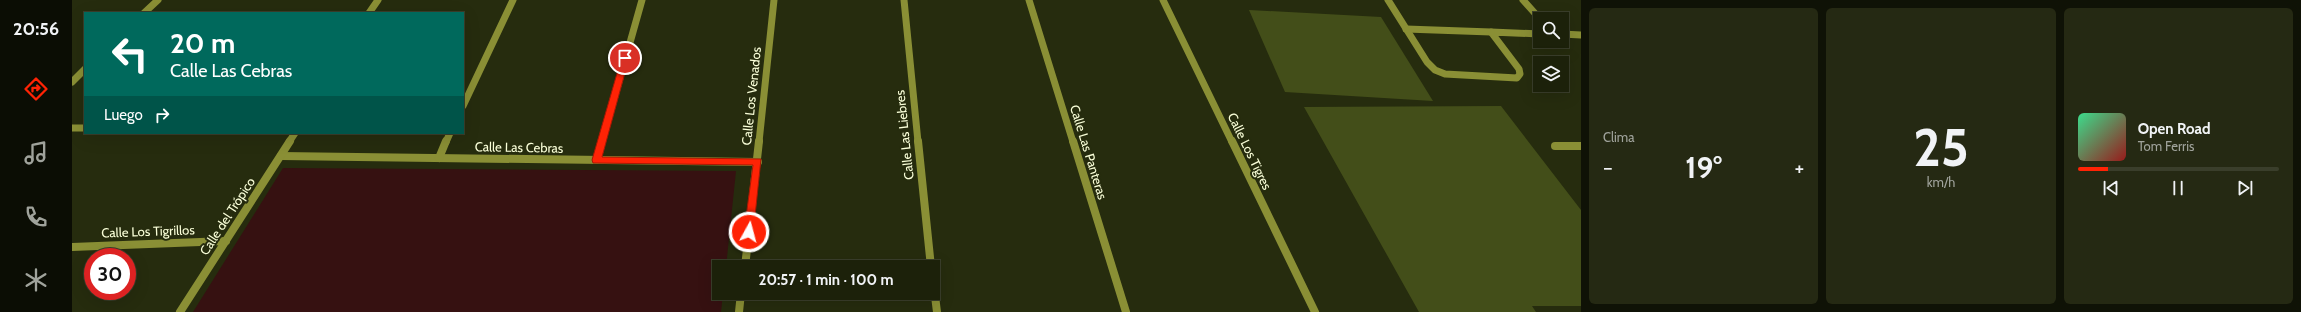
<!DOCTYPE html>
<html lang="es">
<head>
<meta charset="utf-8">
<style>
  :root { --surface:#1c210a; --page:#252913; --text:#f1f3f6; --muted:#a0a39c; --line:#3a3e2b; --accent:#ff2305 }
  body { margin:0; font-family:Cabin,sans-serif; background:var(--page); color:var(--text); height:100vh; display:flex; flex-direction:column; font-size:15px; white-space:nowrap }
  * { box-sizing:border-box; margin:0 }
  p { font-size:13px; color:var(--muted) }
  .icon { flex:none; width:22px; height:22px; fill:none; stroke:currentColor; stroke-width:2; stroke-linecap:round; stroke-linejoin:round }
  .map { position:relative; flex:1; overflow:hidden }
  .details { display:flex; flex-direction:column; gap:8px; padding:8px; background:#0f1206; width:720px }
  .details>* { flex:none }
  .guide { position:absolute; left:12px; top:12px; width:380px; height:122px; border-radius:0px; box-shadow:0 4px 16px #0002,0 0 0 1px var(--line); background:#00695c; color:#fff; overflow:hidden }
  .fabs { position:absolute; left:1461px; top:12px; display:grid; gap:8px }
  .fabs a { display:grid; place-items:center; width:36px; height:36px; border-radius:0px; background:var(--surface); box-shadow:0 4px 16px #0002,0 0 0 1px var(--line); font-size:20px }
  .speed { position:absolute; left:12px; top:248px; display:flex; gap:8px; font-size:20px; font-weight:700; text-align:center }
  .speed>* { display:grid; place-content:center; width:52px; height:52px; border-radius:50%; background:var(--surface); box-shadow:0 4px 16px #0002,0 0 0 1px var(--line); line-height:1 }
  .speed .limit { border:6px solid #d22; background:#fff; color:#111 }
  .pin { position:absolute; display:grid; place-items:center; width:34px; height:34px; color:#fff; margin:-17px; border:2px solid #fff; border-radius:50%; box-shadow:0 1px 4px #0007 }
  .me { position:absolute; width:44px; margin:-22px; rotate:7deg; stroke-linejoin:round; filter:drop-shadow(0 0 3px #0008) }
  .turn { display:flex; align-items:center; gap:14px; height:84px; padding:0 20px; font-size:18px }
  .turn .icon { width:52px; height:52px; stroke-width:2.5 }
  .turn b { display:block; font-size:28px; line-height:34px }
  .then { display:flex; align-items:center; height:38px; padding:0 20px; background:#0003; gap:8px; font-size:15px }
  .big { font-size:30px; font-weight:700; line-height:1.1 }
  .details .card { flex:1; display:flex; flex-direction:column; justify-content:center; gap:6px; min-width:0; padding:0 14px; border-radius:6px; background:var(--page) }
  .details .dial { align-items:center; gap:0 }
  .dial b { font-size:52px; line-height:1 }
  .song { display:flex; align-items:center; gap:12px }
  .cover { width:48px; height:48px; border-radius:6px; background:linear-gradient(135deg,hsl(150 70% 55%),hsl(0 70% 35%)) }
  .played { height:4px; border-radius:2px; background:linear-gradient(90deg,var(--accent) 15%,var(--line) 15%) }
  .keys { display:flex; justify-content:space-around; direction:ltr }
  .heat { display:flex; justify-content:space-between; align-items:center; font-size:22px; direction:ltr }
  .details .tiles { flex:1; display:grid; gap:8px; grid-template-columns:repeat(3,1fr) }
  .trip { position:absolute; left:640px; top:260px; width:228px; height:40px; border-radius:0px; background:var(--surface); box-shadow:0 4px 16px #0002,0 0 0 1px var(--line); font-weight:700; line-height:40px; text-align:center }
  main { display:flex; flex:1; min-height:0 }
  .tabs { display:flex; flex-direction:column; width:72px; justify-content:space-around; align-items:center; background:#0b0d04; color:var(--muted) }
  .tabs .icon { width:28px; height:28px }
  .tabs .selected { color:var(--accent) }
  .tabs b { font-size:18px; color:var(--text) }
  .map>svg:first-child { display:block }
  .green { fill:#361111 }
  .building { fill:#434e19 }
  .lines { fill:none; stroke-linecap:round; stroke-linejoin:round }
  .lane-far1 { stroke:#8a8f35; stroke-width:7 }
  .lane { stroke:#8a8f35; stroke-width:8 }
  .street-far1 { stroke:#8a8f35; stroke-width:7 }
  .street { stroke:#8a8f35; stroke-width:8 }
  .route { fill:#ff2305; stroke:#a61703 }
  .labels { text-anchor:middle; dominant-baseline:central; stroke-width:4; stroke-linejoin:round; paint-order:stroke }
  .street-label { font-size:13px; fill:#faffd9; stroke:#262c0e }
</style>
</head>
<body>
<main>
<nav class="tabs">
<b>20:56</b>
<svg class="icon selected" aria-label="directions" viewBox="0 0 24 24"><path d="M12 3l9 9-9 9-9-9zM9 14v-3h6M13 9l2 2-2 2"/></svg>
<svg class="icon" aria-label="music" viewBox="0 0 24 24"><path d="M9 18V5l10-2v13"/><circle cx="6" cy="18" r="3"/><circle cx="16" cy="16" r="3"/></svg>
<svg class="icon" aria-label="phone" viewBox="0 0 24 24"><path d="M5 4h4l2 5-3 2q2 4 5 5l2-3 5 2v4C11 20 4 13 5 4z"/></svg>
<svg class="icon" aria-label="climate" viewBox="0 0 24 24"><path d="M12 3v18M4 7l16 10M4 17L20 7"/></svg>
</nav>
<div class="map">
<svg width="1509" height="312" viewBox="0 0 1509 312">
  <rect width="100%" height="100%" fill="#262c0e"/>
  <path class="green" d="M 211,168 L 664,171 L 654,267 L 647,267 L 647,293 L 651,293 L 649,312 L 121,312 Z"/>
  <g class="building">
    <path d="M 1177,10 L 1309,17 L 1361,101 L 1213,92 Z"/>
    <path d="M 1429,106 L 1509,210 L 1509,306 L 1460,306 L 1464,312 L 1347,312 L 1232,107 Z"/>
  </g>
  <g class="lines">
    <g class="lane-far1">
      <path d="M 1316,0 L 1355,62 L 1363,70 L 1373,74 L 1445,78 L 1448,74 L 1447,69 L 1419,32 L 1468,34"/>
      <path d="M 1451,0 L 1468,19"/>
      <path d="M 1334,29 L 1419,32"/>
      <path d="M 1490,34 L 1509,35"/>
    </g>
    <path class="lane" d="M 1483,146 L 1509,146"/>
    <g class="street-far1">
      <path d="M 832,0 L 846,142"/>
      <path d="M 957,0 L 1001,142"/>
      <path d="M 1091,0 L 1160,142"/>
      <path d="M 72,13 L 86,0"/>
      <path d="M 297,13 L 306,0"/>
      <path d="M 0,82 L 13,69"/>
      <path d="M 391,106 L 441,0"/>
      <path d="M 0,128 L 13,128"/>
      <path d="M 217,142 L 223,133"/>
      <path d="M 374,142 L 378,133"/>
      <path d="M 530,142 L 570,0"/>
      <path d="M 687,142 L 702,0"/>
    </g>
    <g class="street">
      <path d="M 846,141 L 859,267"/>
      <path d="M 1001,141 L 1054,312"/>
      <path d="M 1160,141 L 1243,312"/>
      <path d="M 209,156 L 686,162"/>
      <path d="M 367,158 L 374,141"/>
      <path d="M 525,160 L 530,141"/>
      <path d="M 0,247 L 154,241"/>
      <path d="M 673,267 L 687,141"/>
      <path d="M 861,280 L 865,312"/>
      <path d="M 108,312 L 218,141"/>
      <path d="M 667,312 L 669,293"/>
    </g>
  </g>
  <path class="route" d="M 550,56 L 557,58 L 530,157 L 689,159 L 681,235 L 677,236 L 672,232 L 681,165 L 521,163 L 520,160 Z"/>
  <g class="labels">
    <g class="street-label">
      <text transform="translate(679 96) rotate(-84)">Calle Los Venados</text>
      <text transform="translate(832 135) rotate(-96)">Calle Las Liebres</text>
      <text transform="translate(447 147) rotate(1)">Calle Las Cebras</text>
      <text transform="translate(1178 151) rotate(64)">Calle Los Tigres</text>
      <text transform="translate(1017 152) rotate(73)">Calle Las Panteras</text>
      <text transform="translate(155 216) rotate(-57)">Calle del Trópico</text>
      <text transform="translate(76 231) rotate(-2)">Calle Los Tigrillos</text>
    </g>
  </g>
</svg>
<div class="fabs">
<a><svg class="icon" aria-label="search" viewBox="0 0 24 24"><circle cx="10" cy="10" r="6"/><path d="M15 15l6 6"/></svg></a>
<a><svg class="icon" aria-label="layers" viewBox="0 0 24 24"><path d="M12 4l9 5-9 5-9-5zM3 14l9 5 9-5"/></svg></a>
</div>
<div class="speed"><div class="limit">30</div></div>
<div class="pin" style="left:553px;top:58px;background:#d93025"><svg class="icon" aria-label="arrive" viewBox="0 0 24 24"><path d="M6 21V4h12l-3 4 3 4H6"/></svg></div>
<svg class="me" style="left:677px;top:232px" viewBox="-20 -20 40 40"><circle r="17" fill="#ff2305" stroke="#fff" stroke-width="3"/><path d="M0-11L8 9 0 5-8 9z" fill="#fff"/></svg>
<div class="trip">20:57 · 1 min · 100 m</div>
<div class="guide">
<div class="turn"><svg class="icon" aria-label="left" viewBox="0 0 24 24"><path d="M17 20v-9H6M10 6l-5 5 5 5"/></svg><div><b>20 m</b>Calle Las Cebras</div></div>
<div class="then">Luego<svg class="icon" aria-label="right" viewBox="0 0 24 24"><path d="M7 20v-9h11M14 6l5 5-5 5"/></svg></div>
</div>
</div>
<section class="details">
<div class="tiles">
<div class="card"><p>Clima</p>
<div class="heat"><a>−</a><b class="big">19°</b><a>+</a></div>
</div>
<div class="card dial"><b>25</b><p>km/h</p></div>
<div class="card">
<div class="song"><i class="cover"></i><div><b>Open Road</b><p>Tom Ferris</p></div></div>
<div class="played"></div>
<div class="keys"><svg class="icon" aria-label="previous" viewBox="0 0 24 24"><path d="M18 5L8 12l10 7zM5 5v14"/></svg><svg class="icon" aria-label="pause" viewBox="0 0 24 24"><path d="M8 5v14M16 5v14"/></svg><svg class="icon" aria-label="next" viewBox="0 0 24 24"><path d="M6 5l10 7-10 7zM19 5v14"/></svg></div>
</div>
</div>
</section>
</main>
</body>
</html>
